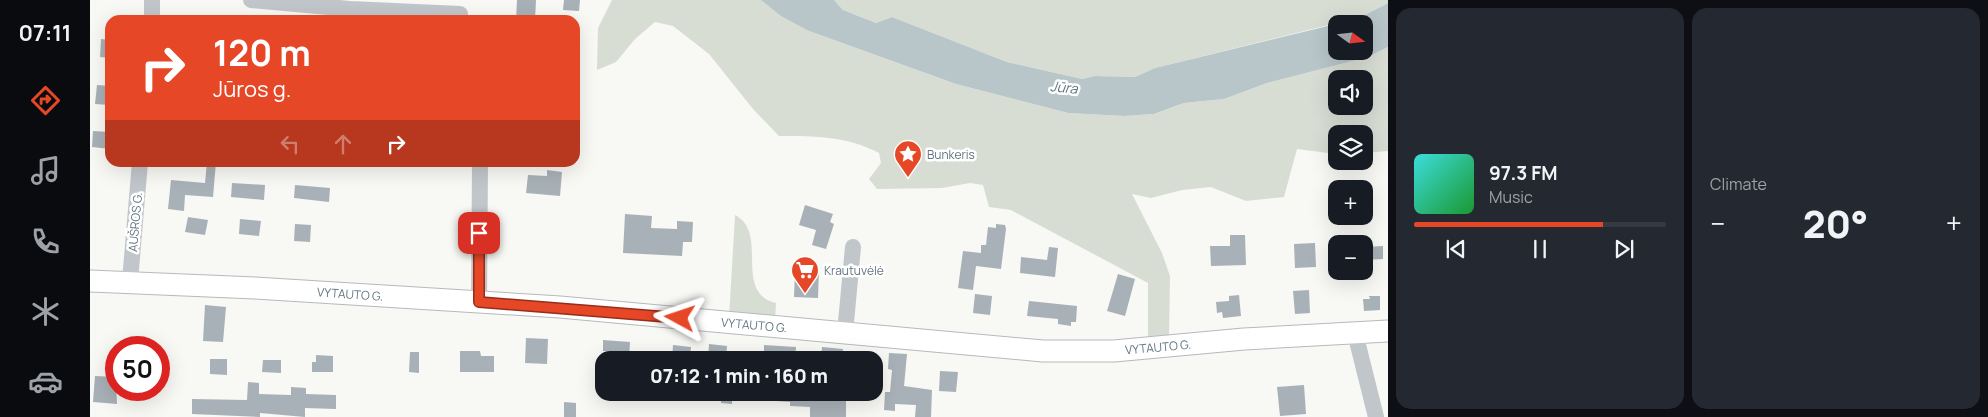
<!DOCTYPE html>
<html lang="en">
<head>
<meta charset="utf-8">
<style>
  :root { --surface:#171b24; --page:#242831; --text:#f1f3f6; --muted:#9ea1a6; --line:#363941; --accent:#e64727 }
  body { margin:0; font-family:Manrope,sans-serif; background:var(--page); color:var(--text); height:100vh; display:flex; flex-direction:column; font-size:19px; white-space:nowrap }
  * { box-sizing:border-box; margin:0 }
  p { font-size:16px; color:var(--muted) }
  .icon { flex:none; width:28px; height:28px; fill:none; stroke:currentColor; stroke-width:2; stroke-linecap:round; stroke-linejoin:round }
  .map { position:relative; flex:1; overflow:hidden }
  .panel { display:flex; flex-direction:column; gap:8px; padding:8px; background:#0d0f14; width:600px }
  .panel>* { flex:none }
  .hud { position:absolute; left:15px; top:15px; width:475px; height:152px; border-radius:15px; box-shadow:0 5px 20px #0002; background:#e64727; color:#fff; overflow:hidden }
  .needle { width:32px; rotate:105deg }
  .buttons { position:absolute; left:1238px; top:15px; display:grid; gap:10px }
  .buttons a { display:grid; place-items:center; width:45px; height:45px; border-radius:10px; background:var(--surface); box-shadow:0 5px 20px #0002; font-size:25px }
  .speed { position:absolute; left:15px; top:336px; display:flex; gap:10px; font-size:25px; font-weight:700; text-align:center }
  .speed>* { display:grid; place-content:center; width:65px; height:65px; border-radius:50%; background:var(--surface); box-shadow:0 5px 20px #0002; line-height:1 }
  .speed .limit { border:8px solid #d22; background:#fff; color:#111 }
  .pin { position:absolute; display:grid; place-items:center; width:42px; height:42px; color:#fff; margin:-21px; border-radius:10px; box-shadow:0 2px 8px #0006 }
  .me { position:absolute; width:55px; margin:-28px; rotate:275deg; stroke-linejoin:round; filter:drop-shadow(0 0 4px #0008) }
  .turn { display:flex; align-items:center; gap:18px; height:105px; padding:0 25px; font-size:22px }
  .turn .icon { width:65px; height:65px; stroke-width:2.5 }
  .turn b { display:block; font-size:35px; line-height:42px }
  .lanes { display:flex; align-items:center; height:48px; padding:0 25px; background:#0003; justify-content:center; gap:25px; direction:ltr }
  .lanes .off { opacity:.35 }
  .big { font-size:38px; font-weight:800; line-height:1.1 }
  .panel .tile { flex:1; display:flex; flex-direction:column; justify-content:center; gap:8px; min-width:0; padding:0 18px; border-radius:15px; background:var(--page) }
  .song { display:flex; align-items:center; gap:15px }
  .cover { width:60px; height:60px; border-radius:8px; background:linear-gradient(135deg,hsl(180 70% 55%),hsl(130 70% 35%)) }
  .played { height:5px; border-radius:2px; background:linear-gradient(90deg,var(--accent) 75%,var(--line) 75%) }
  .keys { display:flex; justify-content:space-around; direction:ltr }
  .heat { display:flex; justify-content:space-between; align-items:center; font-size:28px; direction:ltr }
  .panel .tiles { flex:1; display:grid; gap:8px; grid-template-columns:repeat(2,1fr) }
  .trip { position:absolute; left:505px; top:351px; width:288px; height:50px; border-radius:15px; background:var(--surface); box-shadow:0 5px 20px #0002; font-weight:800; line-height:50px; text-align:center }
  main { display:flex; flex:1; min-height:0 }
  .dock { display:flex; flex-direction:column; width:90px; justify-content:space-around; align-items:center; background:#090b0e; color:var(--muted) }
  .dock .icon { width:35px; height:35px }
  .dock .selected { color:var(--accent) }
  .dock b { font-size:22px; color:var(--text) }
  .map>svg:first-child { display:block }
  .green { fill:#d8ddd4; fill-rule:evenodd }
  .water { fill:#b8c6c9 }
  .building { fill:#a8b1b7 }
  .lines { fill:none; stroke-linecap:round; stroke-linejoin:round }
  .major-casing { stroke:#b4babe; stroke-width:23 }
  .minor { stroke:#c1c6ca; stroke-width:16 }
  .major { stroke:#fff; stroke-width:21 }
  .route-casing { stroke:#962e19; stroke-width:12 }
  .route { stroke:#e64727; stroke-width:9 }
  .labels { text-anchor:middle; dominant-baseline:central; stroke-width:5; stroke-linejoin:round; paint-order:stroke }
  .poi-label { font-size:12px; fill:#627581; stroke:#fff; text-anchor:start }
  .street-label { font-size:12px; fill:#627581; stroke:#fff }
  .water-label { font-size:14px; font-style:italic; fill:#5e757b; stroke:#fff }
</style>
</head>
<body>
<main>
<nav class="dock">
<b>07:11</b>
<svg class="icon selected" aria-label="directions" viewBox="0 0 24 24"><path d="M12 3l9 9-9 9-9-9zM9 14v-3h6M13 9l2 2-2 2"/></svg>
<svg class="icon" aria-label="music" viewBox="0 0 24 24"><path d="M9 18V5l10-2v13"/><circle cx="6" cy="18" r="3"/><circle cx="16" cy="16" r="3"/></svg>
<svg class="icon" aria-label="phone" viewBox="0 0 24 24"><path d="M5 4h4l2 5-3 2q2 4 5 5l2-3 5 2v4C11 20 4 13 5 4z"/></svg>
<svg class="icon" aria-label="climate" viewBox="0 0 24 24"><path d="M12 3v18M4 7l16 10M4 17L20 7"/></svg>
<svg class="icon" aria-label="car" viewBox="0 0 24 24"><path d="M5 17H2v-5l4-1 3-4h7l3 4 3 1v5h-3M9 17h6M6 11h13"/><circle cx="7" cy="17" r="2"/><circle cx="17" cy="17" r="2"/></svg>
</nav>
<div class="map">
<svg width="1298" height="417" viewBox="0 0 1298 417">
  <rect width="100%" height="100%" fill="#f8f8f5"/>
  <g class="green">
    <path d="M 522,0 L 671,0 L 719,31 L 866,84 L 978,113 L 1034,116 L 1064,114 L 1094,103 L 1134,99 L 1177,83 L 1278,57 L 1298,47 L 1298,151 L 1274,153 L 1274,134 L 1246,134 L 1246,154 L 1207,149 L 1194,197 L 1156,201 L 1121,187 L 1092,190 L 1061,198 L 1042,194 L 1072,253 L 1080,276 L 1079,335 L 1058,348 L 1058,283 L 921,210 L 899,207 L 893,185 L 880,183 L 852,188 L 787,189 L 779,179 L 791,163 L 789,153 C 757,136 725,136 689,136 L 663,109 L 619,54 L 583,26 L 565,22 L 545,39 L 526,62 L 507,70 L 508,28 ZM 1246,79 L 1274,79 L 1274,106 L 1246,106 Z"/>
    <path d="M 744,0 L 1298,0 L 1298,3 L 1271,17 L 1065,68 L 1045,77 L 1005,76 L 992,79 L 917,62 L 802,17 L 786,23 L 753,10 Z"/>
    <path d="M 645,215 C 680,233 642,292 686,303 L 685,322 L 639,318 Z"/>
  </g>
  <path class="water" d="M 671,0 L 744,0 L 753,10 L 786,23 L 802,17 L 917,62 L 992,79 L 1005,76 L 1045,77 L 1065,68 L 1246,24 L 1246,51 L 1274,51 L 1274,24 L 1247,24 L 1271,17 L 1298,3 L 1298,47 L 1278,57 L 1177,83 L 1134,99 L 1094,103 L 1064,114 L 1034,116 L 978,113 L 866,84 L 719,31 L 691,16 Z"/>
  <g class="building">
    <path d="M 427,0 L 446,0 L 445,20 L 426,20 Z"/>
    <path d="M 474,0 L 490,0 L 489,11 L 473,10 Z"/>
    <path d="M 11,39 L 20,40 L 20,58 L 10,57 Z"/>
    <path d="M 7,85 L 20,86 L 20,105 L 5,104 Z"/>
    <path d="M 3,131 L 19,132 L 20,149 L 2,147 Z"/>
    <path d="M 117,162 L 126,162 L 123,197 L 95,195 L 94,211 L 78,209 L 81,180 L 115,183 Z"/>
    <path d="M 457,170 L 472,172 L 470,196 L 436,193 L 438,175 L 457,176 Z"/>
    <path d="M 142,183 L 175,185 L 174,200 L 141,197 Z"/>
    <path d="M 205,185 L 240,188 L 239,202 L 204,198 Z"/>
    <path d="M 715,205 L 743,214 L 740,222 L 744,224 L 736,249 L 722,245 L 726,230 L 709,225 Z"/>
    <path d="M 535,214 L 562,216 L 561,228 L 587,229 L 587,221 L 603,222 L 602,242 L 593,242 L 592,256 L 533,253 Z"/>
    <path d="M 98,217 L 118,220 L 115,235 L 95,232 Z"/>
    <path d="M 150,219 L 171,221 L 169,236 L 149,234 Z"/>
    <path d="M 205,224 L 221,225 L 220,242 L 204,241 Z"/>
    <path d="M 906,224 L 915,225 L 916,229 L 911,269 L 886,266 L 883,290 L 868,288 L 873,251 L 891,253 L 891,245 L 896,245 L 898,227 L 906,228 Z"/>
    <path d="M 1140,235 L 1155,235 L 1156,265 L 1121,266 L 1120,246 L 1140,246 Z"/>
    <path d="M 1225,243 L 1226,267 L 1205,268 L 1204,244 Z"/>
    <path d="M 1293,246 L 1293,259 L 1274,260 L 1274,247 Z"/>
    <path d="M 959,247 L 968,248 L 965,277 L 930,273 L 931,257 L 957,260 Z"/>
    <path d="M 705,270 L 729,271 L 728,298 L 704,297 Z"/>
    <path d="M 1028,274 L 1045,279 L 1035,316 L 1017,311 Z"/>
    <path d="M 1219,290 L 1220,313 L 1205,314 L 1203,291 Z"/>
    <path d="M 885,294 L 902,296 L 900,315 L 883,313 Z"/>
    <path d="M 1149,295 L 1151,316 L 1133,318 L 1132,312 L 1127,313 L 1126,302 L 1139,301 L 1139,296 Z"/>
    <path d="M 1279,296 L 1290,296 L 1290,310 L 1274,311 L 1273,299 L 1280,299 Z"/>
    <path d="M 939,301 L 987,306 L 986,322 L 981,322 L 981,326 L 968,324 L 968,319 L 937,316 Z"/>
    <path d="M 115,305 L 136,307 L 133,342 L 113,341 Z"/>
    <path d="M 436,338 L 458,339 L 457,364 L 435,363 Z"/>
    <path d="M 513,340 L 540,342 L 539,360 L 519,360 L 519,351 L 513,351 Z"/>
    <path d="M 619,344 L 637,346 L 636,360 L 618,359 Z"/>
    <path d="M 583,345 L 601,347 L 600,360 L 582,360 Z"/>
    <path d="M 674,345 L 706,347 L 705,360 L 674,360 Z"/>
    <path d="M 732,347 L 753,349 L 752,360 L 731,360 Z"/>
    <path d="M 370,351 L 390,351 L 391,356 L 404,356 L 404,372 L 370,372 Z"/>
    <path d="M 320,352 L 329,352 L 329,373 L 319,372 Z"/>
    <path d="M 799,353 L 817,354 L 814,386 L 842,390 L 841,417 L 825,417 L 826,405 L 805,404 L 805,411 L 794,410 L 795,392 L 800,392 L 802,370 L 798,369 Z"/>
    <path d="M 226,355 L 243,356 L 243,372 L 222,372 L 222,362 L 226,362 Z"/>
    <path d="M 120,359 L 137,359 L 137,375 L 120,374 Z"/>
    <path d="M 173,360 L 191,360 L 191,373 L 172,372 Z"/>
    <path d="M 850,371 L 868,372 L 866,392 L 849,391 Z"/>
    <path d="M 5,376 L 26,377 L 27,404 L 3,402 Z"/>
    <path d="M 158,382 L 169,383 L 169,394 L 201,395 L 201,387 L 216,388 L 216,394 L 246,395 L 246,409 L 215,408 L 215,417 L 170,413 L 170,417 L 102,414 L 102,399 L 157,400 Z"/>
    <path d="M 1214,385 L 1216,414 L 1190,416 L 1187,387 Z"/>
    <path d="M 631,392 L 642,392 L 642,404 L 631,403 Z"/>
    <path d="M 673,392 L 718,392 L 718,398 L 756,399 L 756,417 L 720,417 L 720,407 L 700,406 L 700,402 L 672,400 Z"/>
    <path d="M 474,402 L 486,403 L 486,417 L 474,417 Z"/>
  </g>
  <g class="lines">
    <g class="major-casing">
      <path id="major" d="M 0,281 L 165,288 L 470,307 L 953,351 L 1024,351 L 1154,339 L 1298,331"/>
    </g>
    <g class="minor">
      <path d="M 161,0 L 260,9 L 370,14"/>
      <path d="M 62,20 L 62,0"/>
      <path d="M 40,281 L 50,162"/>
      <path d="M 389,302 L 390,162"/>
      <path d="M 755,333 L 763,247"/>
      <path d="M 1265,333 L 1286,417"/>
    </g>
    <use href="#major" class="major"/>
  </g>
  <g class="lines">
    <g class="route-casing">
      <path id="route" d="M 389,233 L 389,302 L 590,318"/>
    </g>
    <use href="#route" class="route"/>
  </g>
  <defs>
    <g id="sight-pin" transform="scale(1.4375)"><path d="M0 17L-7.5 6A9.5 9.5 0 1 1 7.5 6Z" fill="#e64727" stroke="#fff"/><path d="M0-6L1.8-2.2L6-1.7L2.9 1.2L3.7 5.4L0 3.3L-3.7 5.4L-2.9 1.2L-6-1.7L-1.8-2.2Z" fill="#fff"/></g>
    <g id="supermarket-pin" transform="scale(1.4375)"><path d="M0 17L-7.5 6A9.5 9.5 0 1 1 7.5 6Z" fill="#e64727" stroke="#fff"/><path d="M-6-5.5h2.5l.6 2H6L4.5 2H-2.5L-4.4-4H-6ZM-1.5 3.2a1.3 1.3 0 1 0 .1 0ZM3 3.2a1.3 1.3 0 1 0 .1 0Z" fill="#fff"/></g>
  </defs>
  <g fill-rule="evenodd">
    <use href="#sight-pin" x="818" y="154"/>
    <use href="#supermarket-pin" x="715" y="270"/>
  </g>
  <g class="labels">
    <g class="poi-label">
      <text x="837" y="154">Bunkeris</text>
      <text x="734" y="270">Krautuvėlė</text>
    </g>
    <g class="street-label">
      <text transform="translate(45 222) rotate(-85)">AUŠROS G.</text>
      <text transform="translate(260 294) rotate(4)">VYTAUTO G.</text>
      <text transform="translate(664 325) rotate(5)">VYTAUTO G.</text>
      <text transform="translate(1068 347) rotate(-5)">VYTAUTO G.</text>
    </g>
    <g class="water-label">
      <text transform="translate(974 87) rotate(6)">Jūra</text>
    </g>
  </g>
</svg>
<div class="buttons">
<a><svg class="needle" viewBox="-14 -14 28 28"><path d="M0-13l5 13h-10z" fill="#e53935"/><path d="M0 13l5-13h-10z" fill="#9ea1a6"/></svg></a>
<a><svg class="icon" aria-label="sound" viewBox="0 0 24 24"><path d="M4 9h4l5-4v14l-5-4H4zM17 9q2 3 0 6"/></svg></a>
<a><svg class="icon" aria-label="layers" viewBox="0 0 24 24"><path d="M12 4l9 5-9 5-9-5zM3 14l9 5 9-5"/></svg></a>
<a>+</a>
<a>−</a>
</div>
<div class="speed"><div class="limit">50</div></div>
<div class="pin" style="left:389px;top:233px;background:#d93025"><svg class="icon" aria-label="arrive" viewBox="0 0 24 24"><path d="M6 21V4h12l-3 4 3 4H6"/></svg></div>
<svg class="me" style="left:590px;top:318px" viewBox="-20 -20 40 40"><path d="M0-17L14 15 0 8-14 15z" fill="#e64727" stroke="#fff" stroke-width="4"/></svg>
<div class="trip">07:12 · 1 min · 160 m</div>
<div class="hud">
<div class="turn"><svg class="icon" aria-label="right" viewBox="0 0 24 24"><path d="M7 20v-9h11M14 6l5 5-5 5"/></svg><div><b>120 m</b>Jūros g.</div></div>
<div class="lanes"><svg class="icon off" aria-label="left" viewBox="0 0 24 24"><path d="M17 20v-9H6M10 6l-5 5 5 5"/></svg><svg class="icon off" aria-label="ahead" viewBox="0 0 24 24"><path d="M12 20V5M6 11l6-6 6 6"/></svg><svg class="icon" aria-label="right" viewBox="0 0 24 24"><path d="M7 20v-9h11M14 6l5 5-5 5"/></svg></div>
</div>
</div>
<section class="panel">
<div class="tiles">
<div class="tile">
<div class="song"><i class="cover"></i><div><b>97.3 FM</b><p>Music</p></div></div>
<div class="played"></div>
<div class="keys"><svg class="icon" aria-label="previous" viewBox="0 0 24 24"><path d="M18 5L8 12l10 7zM5 5v14"/></svg><svg class="icon" aria-label="pause" viewBox="0 0 24 24"><path d="M8 5v14M16 5v14"/></svg><svg class="icon" aria-label="next" viewBox="0 0 24 24"><path d="M6 5l10 7-10 7zM19 5v14"/></svg></div>
</div>
<div class="tile"><p>Climate</p>
<div class="heat"><a>−</a><b class="big">20°</b><a>+</a></div>
</div>
</div>
</section>
</main>
</body>
</html>
